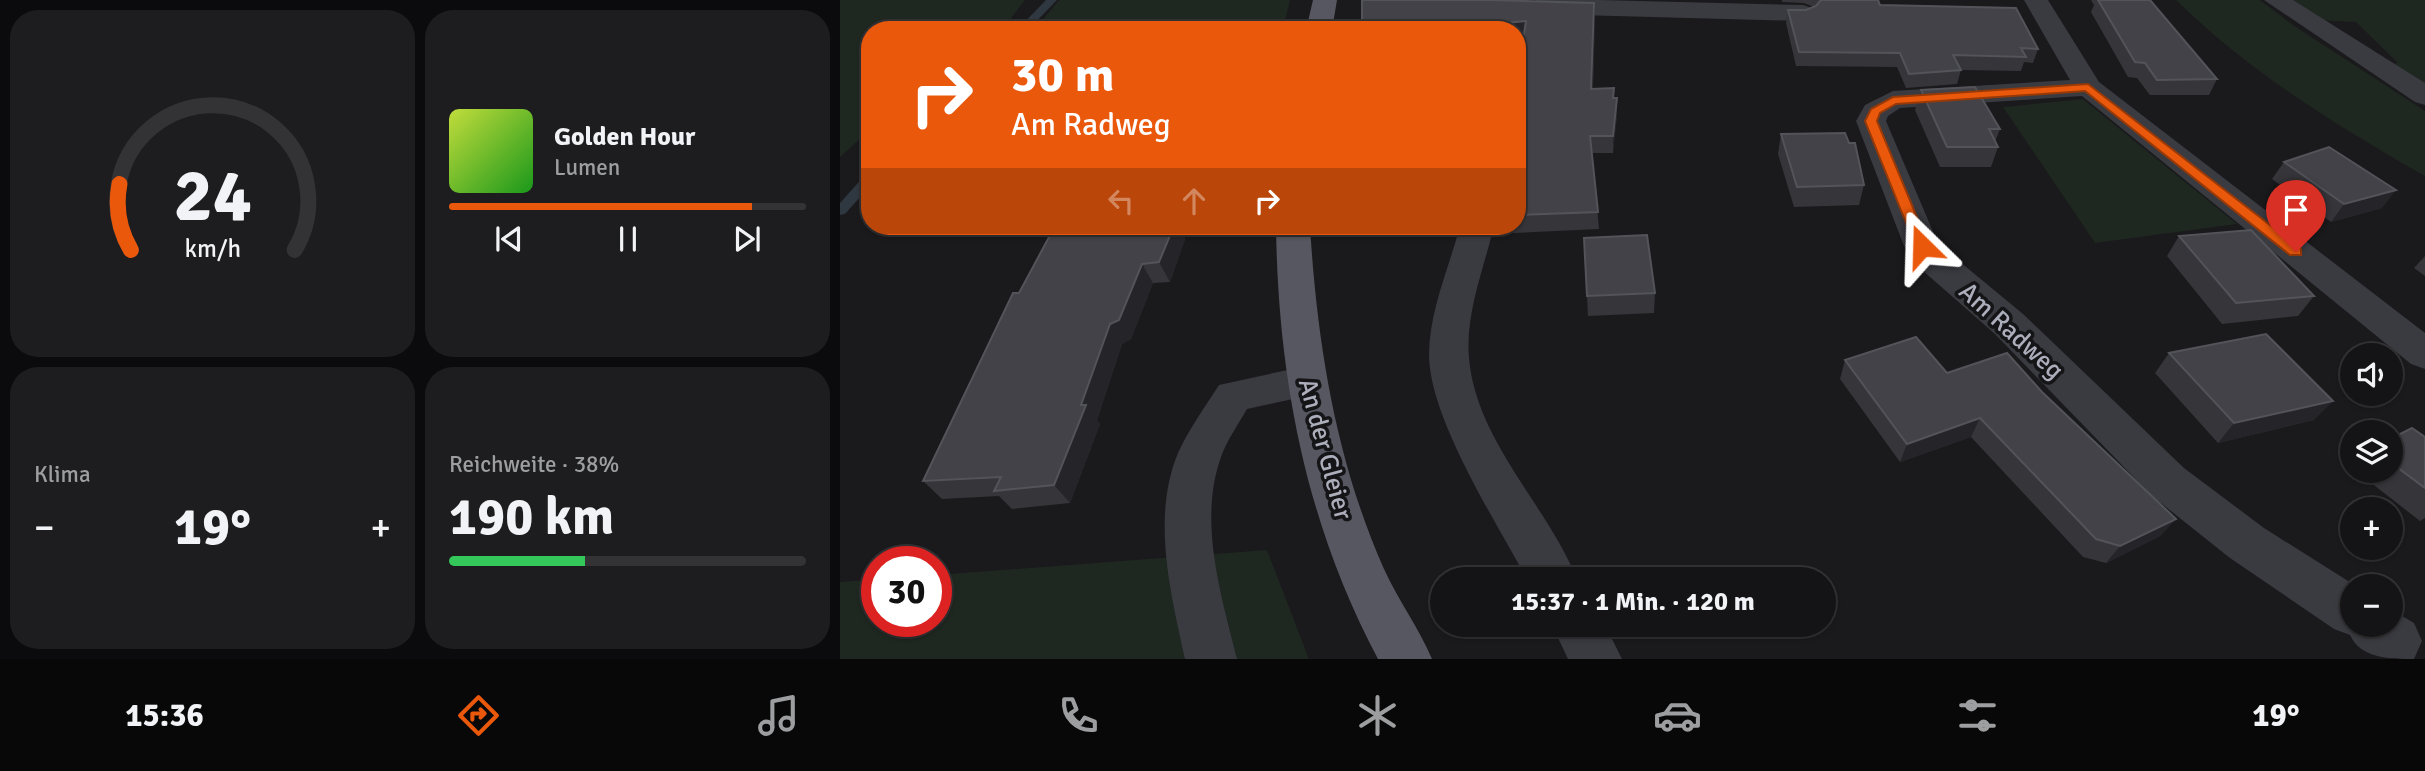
<!DOCTYPE html>
<html lang="de">
<head>
<meta charset="utf-8">
<style>
  :root { --surface:#141315; --page:#1d1c1e; --text:#f1f3f6; --muted:#9d9ea0; --line:#333234; --accent:#ea580c }
  body { margin:0; font-family:Signika,sans-serif; background:var(--page); color:var(--text); height:100vh; display:flex; flex-direction:column; font-size:26px; white-space:nowrap }
  * { box-sizing:border-box; margin:0 }
  p { font-size:23px; color:var(--muted) }
  .icon { flex:none; width:38px; height:38px; fill:none; stroke:currentColor; stroke-width:2; stroke-linecap:round; stroke-linejoin:round }
  .map { position:relative; flex:1; overflow:hidden }
  .side { display:flex; flex-direction:column; gap:10px; padding:10px; background:#0b0a0c; width:840px }
  .side>* { flex:none }
  .hud { position:absolute; left:21px; top:21px; width:665px; height:214px; border-radius:28px; box-shadow:0 2px 5px #0004,0 0 0 2px var(--line); background:#ea580c; color:#fff; overflow:hidden }
  .buttons { position:absolute; left:1500px; top:343px; display:grid; gap:14px }
  .buttons a { display:grid; place-items:center; width:63px; height:63px; border-radius:50%; background:var(--surface); box-shadow:0 2px 5px #0004,0 0 0 2px var(--line); font-size:35px }
  .speed { position:absolute; left:21px; top:546px; display:flex; gap:14px; font-size:35px; font-weight:700; text-align:center }
  .speed>* { display:grid; place-content:center; width:91px; height:91px; border-radius:50%; background:var(--surface); box-shadow:0 2px 5px #0004,0 0 0 2px var(--line); line-height:1 }
  .speed .limit { border:10px solid #d22; background:#fff; color:#111 }
  .pin { position:absolute; display:grid; place-items:center; width:60px; height:60px; color:#fff; margin:-72px -30px; border-radius:50% 50% 50% 0; rotate:-45deg; box-shadow:0 0 7px #0007 }
  .pin .icon { rotate:45deg }
  .me { position:absolute; width:77px; margin:-38px; rotate:338deg; stroke-linejoin:round; filter:drop-shadow(0 0 5px #0008) }
  .turn { display:flex; align-items:center; gap:24px; height:147px; padding:0 35px; font-size:32px }
  .turn .icon { width:91px; height:91px; stroke-width:2.5 }
  .turn b { display:block; font-size:49px; line-height:60px }
  .lanes { display:flex; align-items:center; height:66px; padding:0 35px; background:#0003; justify-content:center; gap:35px; direction:ltr }
  .lanes .off { opacity:.35 }
  .big { font-size:52px; font-weight:700; line-height:1.1 }
  .side .widget { flex:1; display:flex; flex-direction:column; justify-content:center; gap:10px; min-width:0; padding:0 24px; border-radius:28px; background:var(--page) }
  .side .dial { align-items:center; gap:0 }
  .dial svg { height:182px; overflow:visible; fill:none; stroke:var(--line); stroke-width:7; stroke-linecap:round; text-anchor:middle }
  .dial text { fill:var(--text); stroke:none }
  .song { display:flex; align-items:center; gap:21px }
  .cover { width:84px; height:84px; border-radius:10px; background:linear-gradient(135deg,hsl(70 70% 55%),hsl(120 70% 35%)) }
  .played { height:7px; border-radius:4px; background:linear-gradient(90deg,var(--accent) 85%,var(--line) 85%) }
  .keys { display:flex; justify-content:space-around; direction:ltr }
  .heat { display:flex; justify-content:space-between; align-items:center; font-size:38px; direction:ltr }
  .charge { height:10px; border-radius:5px; background:linear-gradient(90deg,#34c759 38%,var(--line) 0) }
  .side .tiles { flex:1; display:grid; gap:10px; grid-template-columns:repeat(2,1fr) }
  .trip { position:absolute; left:590px; top:567px; width:406px; height:70px; border-radius:35px; background:var(--surface); box-shadow:0 2px 5px #0004,0 0 0 2px var(--line); font-weight:700; line-height:70px; text-align:center }
  .tabs { display:flex; height:112px; justify-content:space-around; align-items:center; background:#080808; color:var(--muted) }
  .tabs .icon { width:49px; height:49px }
  .tabs .active { color:var(--accent) }
  .tabs b { font-size:32px; color:var(--text) }
  main { display:flex; flex:1; min-height:0 }
  .map>svg:first-child { display:block }
  .green { fill:#1f2721 }
  .lines { fill:none; stroke-linecap:round; stroke-linejoin:round }
  .stream { fill:#2f3740; fill-rule:evenodd }
  .minor { fill:#3a3b41; fill-rule:evenodd }
  .major { fill:#565760; fill-rule:evenodd }
  .wall { fill:#36353a }
  .shaded-wall { fill:#252428 }
  .building { fill:#434248; stroke:#53535a; stroke-width:2 }
  .route { fill:#ea580c; stroke:#983908; stroke-width:2 }
  .labels { text-anchor:middle; dominant-baseline:central; stroke-width:7; stroke-linejoin:round; paint-order:stroke }
  .street-label { font-size:26px; fill:#acafbb; stroke:#151417 }
</style>
</head>
<body>
<main>
<section class="side">
<div class="tiles">
<div class="widget dial"><svg viewBox="0 0 100 80">
<path d="M14 69A42 42 0 1 1 86 69"/>
<path d="M14 69A42 42 0 0 1 9 40" stroke="#ea580c"/>
<text x="50" y="56" font-size="32" font-weight="700">24</text>
<text x="50" y="72" font-size="11">km/h</text>
</svg></div>
<div class="widget">
<div class="song"><i class="cover"></i><div><b>Golden Hour</b><p>Lumen</p></div></div>
<div class="played"></div>
<div class="keys"><svg class="icon" aria-label="previous" viewBox="0 0 24 24"><path d="M18 5L8 12l10 7zM5 5v14"/></svg><svg class="icon" aria-label="pause" viewBox="0 0 24 24"><path d="M8 5v14M16 5v14"/></svg><svg class="icon" aria-label="next" viewBox="0 0 24 24"><path d="M6 5l10 7-10 7zM19 5v14"/></svg></div>
</div>
<div class="widget"><p>Klima</p>
<div class="heat"><a>−</a><b class="big">19°</b><a>+</a></div>
</div>
<div class="widget"><p>Reichweite · 38%</p><b class="big">190 km</b><div class="charge"></div></div>
</div>
</section>
<div class="map">
<svg width="1585" height="659" viewBox="0 0 1585 659">
  <rect width="100%" height="100%" fill="#1a191c"/>
  <g class="green">
    <path d="M 0,0 L 185,0 L 162,30 L 30,30 L 30,130 L 0,157 Z"/>
    <path d="M 219,0 L 450,0 L 443,30 L 194,30 Z"/>
    <path d="M 1336,0 L 1420,0 L 1453,25 L 1585,111 L 1585,176 C 1497,126 1408,71 1336,0 Z"/>
    <path d="M 1446,0 L 1585,0 L 1585,90 L 1547,65 L 1558,63 L 1516,22 L 1473,20 Z"/>
    <path d="M 1243,99 L 1397,224 L 1255,243 L 1163,107 Z"/>
    <path d="M 427,550 L 469,659 L 0,659 L 0,582 L 37,579 L 37,621 L 96,621 L 96,575 Z"/>
  </g>
  <g class="lines">
    <g class="stream">
      <path d="M 206,0 L 217,0 L 188,30 L 177,30 Z"/>
      <path d="M 30,174 L 30,186 L 5,214 L 0,215 L 0,203 L 25,175 Z"/>
    </g>
    <g class="minor">
      <path d="M 759,0 L 963,5 L 972,8 L 976,13 L 972,18 L 963,21 L 702,14 L 693,11 L 689,6 L 696,0 Z"/>
      <path d="M 1184,0 L 1208,0 L 1259,82 L 1585,333 L 1585,369 L 1571,364 L 1242,96 L 1060,108 L 1048,116 L 1046,121 L 1097,241 L 1108,252 L 1183,314 L 1344,468 L 1424,528 L 1516,586 L 1512,586 L 1512,625 L 1550,625 L 1550,609 L 1574,623 L 1582,641 L 1574,659 C 1551,659 1521,659 1510,635 L 1494,629 L 1390,558 L 1312,496 L 1155,334 L 1082,270 L 1064,246 L 1016,121 L 1025,105 L 1053,91 L 1230,80 Z"/>
      <path d="M 1424,0 L 1453,0 L 1585,83 L 1585,105 L 1575,102 Z"/>
      <path d="M 620,226 L 654,226 C 644,268 625,314 629,358 C 636,441 707,505 737,579 L 687,579 C 656,522 590,419 589,356 C 589,311 609,268 620,226 Z"/>
      <path d="M 466,366 L 480,371 L 486,382 L 480,393 L 407,409 C 398,425 387,440 381,457 C 358,521 381,595 397,659 L 345,659 C 331,594 311,518 338,453 C 349,429 365,407 379,385 Z"/>
      <path d="M 712,625 L 765,625 L 782,659 L 728,659 Z"/>
    </g>
    <g class="major">
      <path d="M 473,0 L 497,0 L 492,30 L 466,30 Z"/>
      <path d="M 436,226 L 470,226 C 477,343 496,461 544,569 C 558,600 579,628 592,659 L 538,659 C 466,524 438,378 436,226 Z"/>
    </g>
  </g>
  <g class="wall">
    <path d="M 942,0 L 1038,0 L 1040,5 L 1198,49 L 1193,63 L 1184,62 L 1181,71 L 1121,70 L 1117,84 L 1066,88 L 1057,67 L 956,66 L 946,23 L 948,10 L 966,10 L 974,7 L 964,3 L 942,2 Z"/>
    <path d="M 1251,0 L 1310,0 L 1377,79 L 1369,95 L 1310,95 L 1297,78 L 1288,77 L 1251,12 L 1254,5 Z"/>
    <path d="M 755,18 L 753,89 L 774,88 L 774,98 L 777,98 L 777,115 L 773,153 L 752,153 L 759,229 L 674,233 L 673,226 L 677,226 L 677,78 L 684,37 Z"/>
    <path d="M 1081,90 L 1160,129 L 1155,142 L 1158,147 L 1151,167 L 1100,167 L 1075,110 Z"/>
    <path d="M 941,134 L 1024,185 L 1019,205 L 954,207 L 938,154 Z"/>
    <path d="M 1444,162 L 1542,208 L 1491,222 L 1432,179 Z"/>
    <path d="M 215,226 L 339,226 L 345,239 L 330,282 L 313,283 L 291,339 L 282,344 L 257,420 L 260,424 L 230,503 L 172,509 L 159,496 L 102,499 L 83,481 L 179,293 Z"/>
    <path d="M 1339,236 L 1474,296 L 1458,316 L 1382,324 L 1327,256 Z"/>
    <path d="M 744,238 L 815,293 L 814,313 L 748,316 Z"/>
    <path d="M 1585,256 L 1585,276 L 1574,268 Z"/>
    <path d="M 1329,353 L 1474,420 L 1378,443 L 1315,373 Z"/>
    <path d="M 1005,360 L 1107,373 L 1202,392 L 1336,519 L 1320,536 L 1266,563 L 1243,557 L 1131,437 L 1060,462 L 1000,379 Z"/>
    <path d="M 1585,437 L 1585,518 L 1580,521 L 1516,471 L 1550,471 L 1550,439 Z"/>
  </g>
  <g class="shaded-wall">
    <path d="M 754,3 L 755,18 L 752,105 L 751,89 Z"/>
    <path d="M 686,21 L 688,37 L 677,38 L 677,30 L 596,30 Z"/>
    <path d="M 777,98 L 777,115 L 773,153 L 773,136 Z"/>
    <path d="M 1556,190 L 1542,208 L 1491,222 L 1504,204 Z"/>
    <path d="M 322,226 L 339,226 L 345,239 L 330,282 L 319,262 Z"/>
    <path d="M 302,264 L 313,283 L 291,339 L 282,344 L 257,420 L 260,424 L 230,503 L 214,485 L 270,324 Z"/>
    <path d="M 1493,401 L 1474,420 L 1378,443 L 1394,423 Z"/>
    <path d="M 1140,418 L 1131,437 L 1060,462 L 1067,444 Z"/>
    <path d="M 1336,519 L 1320,536 L 1266,563 L 1280,546 Z"/>
  </g>
  <g class="building">
    <path d="M 522,0 L 650,0 L 754,3 L 751,89 L 774,88 L 773,98 L 777,98 L 773,136 L 750,136 L 758,212 L 677,215 L 677,78 L 686,21 L 596,30 L 522,30 Z"/>
    <path d="M 981,0 L 1038,0 L 1040,5 L 1176,8 L 1198,49 L 1181,48 L 1186,57 L 1113,55 L 1121,70 L 1069,74 L 1060,53 L 959,52 L 948,10 L 966,10 L 976,6 Z"/>
    <path d="M 1258,0 L 1310,0 L 1377,79 L 1317,80 L 1305,63 L 1295,62 Z"/>
    <path d="M 1135,87 L 1160,129 L 1149,129 L 1158,147 L 1107,147 L 1081,90 Z"/>
    <path d="M 1005,133 L 1009,143 L 1015,143 L 1024,185 L 957,187 L 941,134 Z"/>
    <path d="M 1489,147 L 1556,190 L 1504,204 L 1444,162 Z"/>
    <path d="M 215,226 L 334,226 L 319,262 L 302,264 L 279,320 L 270,324 L 241,405 L 246,405 L 214,485 L 154,491 L 161,477 L 83,481 L 173,293 L 179,293 Z"/>
    <path d="M 1411,230 L 1474,296 L 1396,303 L 1339,236 Z"/>
    <path d="M 807,235 L 815,293 L 747,296 L 744,238 Z"/>
    <path d="M 1426,334 L 1493,401 L 1394,423 L 1329,353 Z"/>
    <path d="M 1076,337 L 1107,373 L 1167,353 L 1202,392 L 1336,519 L 1280,546 L 1256,539 L 1140,418 L 1067,444 L 1005,360 Z"/>
    <path d="M 1572,428 L 1585,437 L 1585,488 L 1550,462 L 1550,439 Z"/>
  </g>
  <path class="route" d="M 1248,84 L 1461,249 L 1461,255 L 1450,255 L 1245,91 L 1056,104 L 1040,113 L 1037,121 L 1089,246 L 1082,251 L 1077,250 L 1025,121 L 1031,109 L 1053,97 Z"/>
  <g class="labels">
    <g class="street-label">
      <text transform="translate(1171 331) rotate(42)">Am Radweg</text>
      <text transform="translate(485 449) rotate(75)">An der Gleier</text>
    </g>
  </g>
</svg>
<div class="buttons">
<a><svg class="icon" aria-label="sound" viewBox="0 0 24 24"><path d="M4 9h4l5-4v14l-5-4H4zM17 9q2 3 0 6"/></svg></a>
<a><svg class="icon" aria-label="layers" viewBox="0 0 24 24"><path d="M12 4l9 5-9 5-9-5zM3 14l9 5 9-5"/></svg></a>
<a>+</a>
<a>−</a>
</div>
<div class="speed"><div class="limit">30</div></div>
<div class="pin" style="left:1456px;top:252px;background:#d93025"><svg class="icon" aria-label="arrive" viewBox="0 0 24 24"><path d="M6 21V4h12l-3 4 3 4H6"/></svg></div>
<svg class="me" style="left:1082px;top:246px" viewBox="-20 -20 40 40"><path d="M0-17L14 15 0 8-14 15z" fill="#ea580c" stroke="#fff" stroke-width="4"/></svg>
<div class="trip">15:37 · 1 Min. · 120 m</div>
<div class="hud">
<div class="turn"><svg class="icon" aria-label="right" viewBox="0 0 24 24"><path d="M7 20v-9h11M14 6l5 5-5 5"/></svg><div><b>30 m</b>Am Radweg</div></div>
<div class="lanes"><svg class="icon off" aria-label="left" viewBox="0 0 24 24"><path d="M17 20v-9H6M10 6l-5 5 5 5"/></svg><svg class="icon off" aria-label="ahead" viewBox="0 0 24 24"><path d="M12 20V5M6 11l6-6 6 6"/></svg><svg class="icon" aria-label="right" viewBox="0 0 24 24"><path d="M7 20v-9h11M14 6l5 5-5 5"/></svg></div>
</div>
</div>
</main>
<nav class="tabs">
<b>15:36</b>
<svg class="icon active" aria-label="directions" viewBox="0 0 24 24"><path d="M12 3l9 9-9 9-9-9zM9 14v-3h6M13 9l2 2-2 2"/></svg>
<svg class="icon" aria-label="music" viewBox="0 0 24 24"><path d="M9 18V5l10-2v13"/><circle cx="6" cy="18" r="3"/><circle cx="16" cy="16" r="3"/></svg>
<svg class="icon" aria-label="phone" viewBox="0 0 24 24"><path d="M5 4h4l2 5-3 2q2 4 5 5l2-3 5 2v4C11 20 4 13 5 4z"/></svg>
<svg class="icon" aria-label="climate" viewBox="0 0 24 24"><path d="M12 3v18M4 7l16 10M4 17L20 7"/></svg>
<svg class="icon" aria-label="car" viewBox="0 0 24 24"><path d="M5 17H2v-5l4-1 3-4h7l3 4 3 1v5h-3M9 17h6M6 11h13"/><circle cx="7" cy="17" r="2"/><circle cx="17" cy="17" r="2"/></svg>
<svg class="icon" aria-label="filters" viewBox="0 0 24 24"><path d="M4 7h16M4 17h16"/><circle cx="9" cy="7" r="2"/><circle cx="15" cy="17" r="2"/></svg>
<b>19°</b>
</nav>
</body>
</html>
